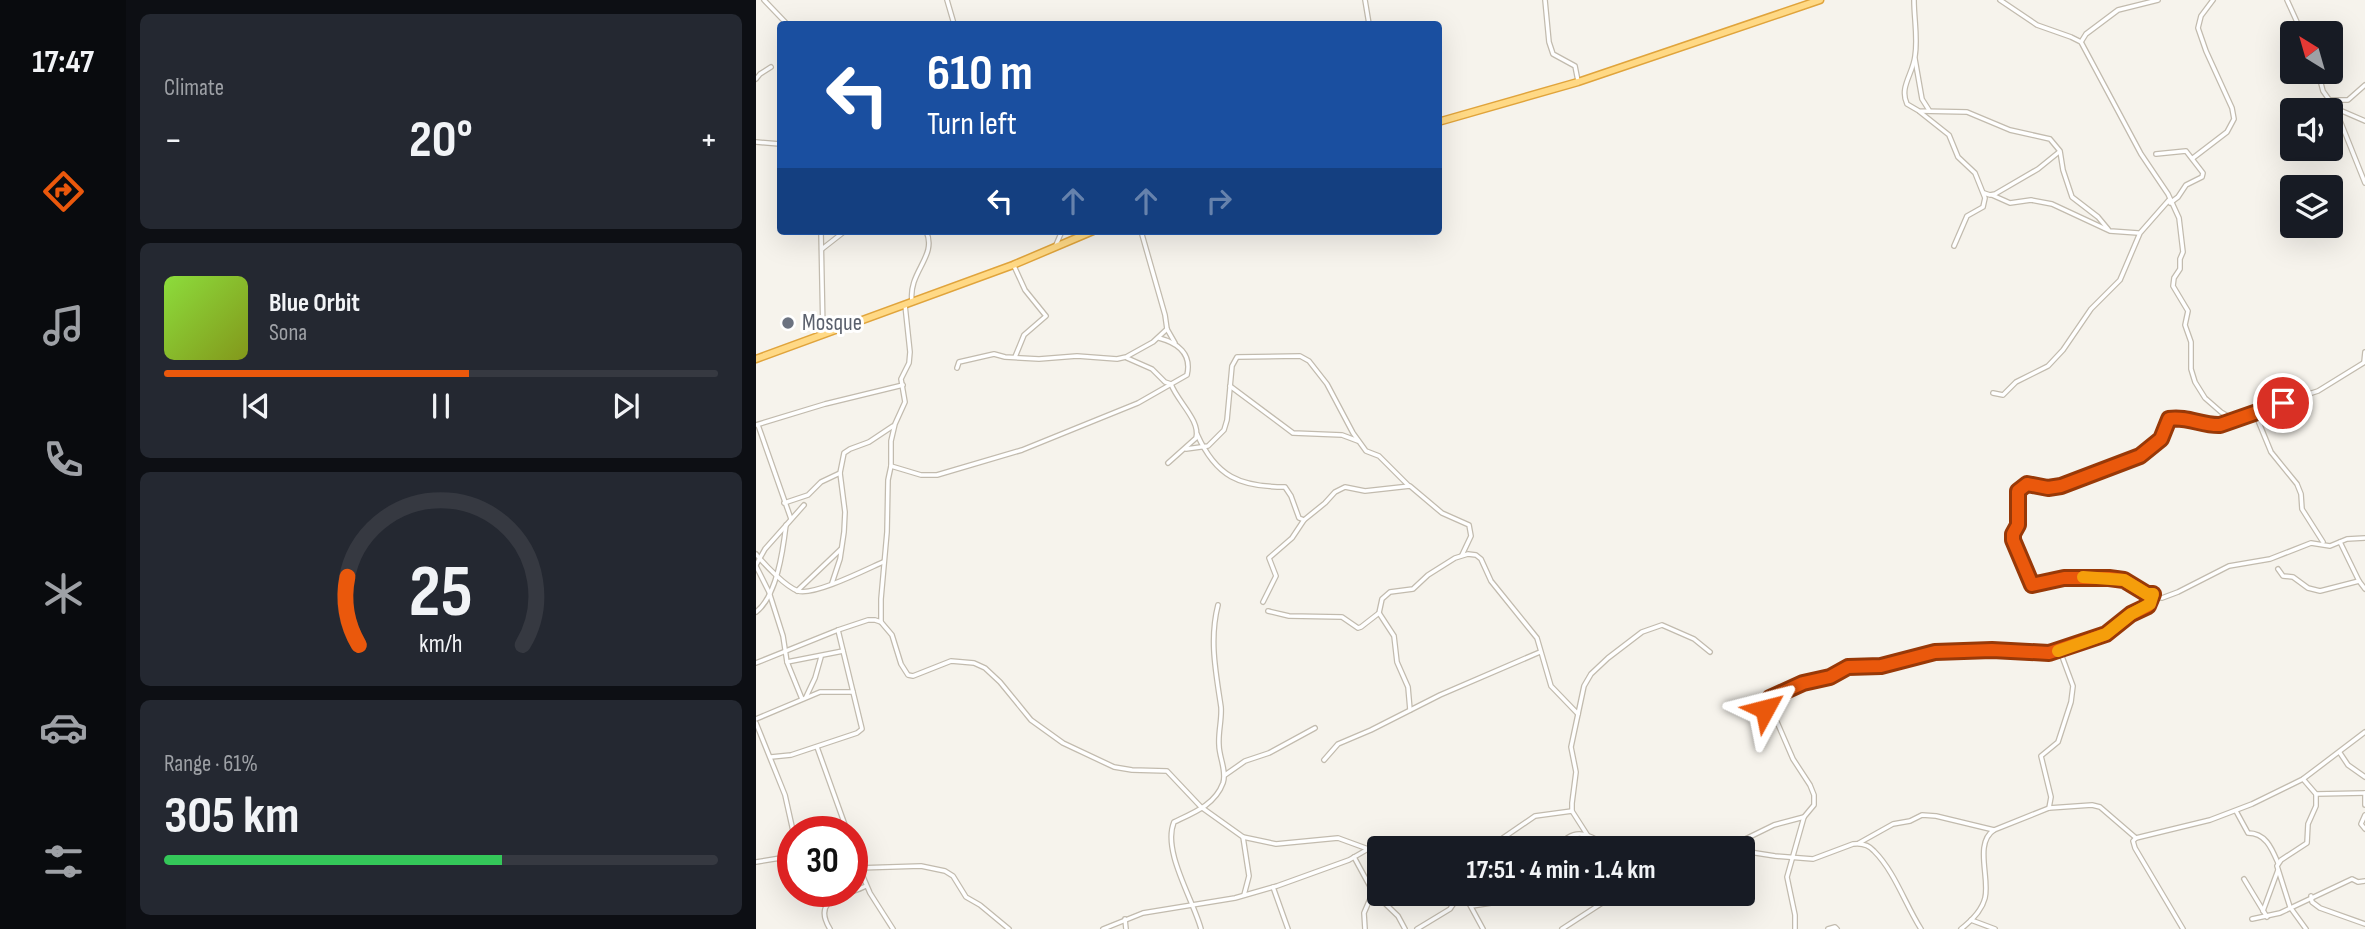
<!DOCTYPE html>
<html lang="en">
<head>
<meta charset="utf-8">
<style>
  :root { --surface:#171b24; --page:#242831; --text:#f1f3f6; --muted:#9ea1a6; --line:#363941; --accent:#ea580c }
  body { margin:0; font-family:"Sofia Sans Condensed",sans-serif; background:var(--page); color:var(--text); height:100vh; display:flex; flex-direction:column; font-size:26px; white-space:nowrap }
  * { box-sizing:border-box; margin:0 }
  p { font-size:23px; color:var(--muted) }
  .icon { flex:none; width:38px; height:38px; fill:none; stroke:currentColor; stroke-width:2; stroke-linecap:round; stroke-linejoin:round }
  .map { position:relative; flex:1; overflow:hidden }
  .side { display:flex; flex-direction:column; gap:14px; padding:14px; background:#0d0f14; width:630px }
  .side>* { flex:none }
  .guide { position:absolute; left:21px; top:21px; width:665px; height:214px; border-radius:7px; box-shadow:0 7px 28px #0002; background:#1a4fa0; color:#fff; overflow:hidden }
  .needle { width:46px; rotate:323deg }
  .controls { position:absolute; left:1524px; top:21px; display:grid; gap:14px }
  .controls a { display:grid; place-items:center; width:63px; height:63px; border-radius:7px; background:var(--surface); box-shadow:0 7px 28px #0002; font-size:35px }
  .speed { position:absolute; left:21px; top:816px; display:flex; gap:14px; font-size:35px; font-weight:700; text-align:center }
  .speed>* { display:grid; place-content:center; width:91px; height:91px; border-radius:50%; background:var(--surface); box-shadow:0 7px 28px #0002; line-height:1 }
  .speed .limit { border:10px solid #d22; background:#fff; color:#111 }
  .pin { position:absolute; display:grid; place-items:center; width:60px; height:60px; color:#fff; margin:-30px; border:4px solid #fff; border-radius:50%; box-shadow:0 2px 7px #0007 }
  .me { position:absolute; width:77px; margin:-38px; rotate:52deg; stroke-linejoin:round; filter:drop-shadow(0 0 5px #0008) }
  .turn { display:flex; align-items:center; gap:24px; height:147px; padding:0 35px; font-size:32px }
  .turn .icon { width:91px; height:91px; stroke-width:2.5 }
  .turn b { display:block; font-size:49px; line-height:60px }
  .lanes { display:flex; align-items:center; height:66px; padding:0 35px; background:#0003; justify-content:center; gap:35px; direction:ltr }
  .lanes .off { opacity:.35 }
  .big { font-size:52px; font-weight:700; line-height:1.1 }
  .side .card { flex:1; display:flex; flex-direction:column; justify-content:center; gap:10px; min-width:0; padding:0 24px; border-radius:10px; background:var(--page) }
  .side .dial { align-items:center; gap:0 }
  .dial svg { height:182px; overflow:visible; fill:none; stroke:var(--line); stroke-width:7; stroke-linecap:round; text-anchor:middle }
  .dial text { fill:var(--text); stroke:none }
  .song { display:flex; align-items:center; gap:21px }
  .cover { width:84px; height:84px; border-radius:10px; background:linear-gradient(135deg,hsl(90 70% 55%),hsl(70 70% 35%)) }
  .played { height:7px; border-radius:4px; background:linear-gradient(90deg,var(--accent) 55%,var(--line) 55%) }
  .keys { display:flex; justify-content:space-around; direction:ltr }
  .heat { display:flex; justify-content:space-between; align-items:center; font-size:38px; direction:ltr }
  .charge { height:10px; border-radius:5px; background:linear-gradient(90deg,#34c759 61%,var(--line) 0) }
  .trip { position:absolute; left:611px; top:836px; width:388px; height:70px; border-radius:7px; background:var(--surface); box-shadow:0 7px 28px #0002; font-weight:700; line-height:70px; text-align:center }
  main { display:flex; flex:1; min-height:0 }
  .tabs { display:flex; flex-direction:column; width:126px; justify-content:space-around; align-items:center; background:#090b0e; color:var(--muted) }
  .tabs .icon { width:49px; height:49px }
  .tabs .active { color:var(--accent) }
  .tabs b { font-size:32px; color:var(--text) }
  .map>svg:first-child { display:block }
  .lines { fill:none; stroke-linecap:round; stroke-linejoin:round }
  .minor-casing { stroke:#c2bbae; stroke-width:6 }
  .trunk-casing { stroke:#e0a43c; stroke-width:9 }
  .minor { stroke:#fff; stroke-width:3.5 }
  .trunk { stroke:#ffd985; stroke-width:6 }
  .route-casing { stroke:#983908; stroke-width:18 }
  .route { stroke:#ea580c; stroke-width:12 }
  .slow { stroke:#f59e0b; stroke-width:12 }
  .worship-dot { fill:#6b7280; stroke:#fff; stroke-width:2.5 }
  .labels { text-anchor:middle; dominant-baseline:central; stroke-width:6; stroke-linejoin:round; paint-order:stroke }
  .worship-label { font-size:23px; fill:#5b616d; stroke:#fff; text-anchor:start }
</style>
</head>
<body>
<main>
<nav class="tabs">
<b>17:47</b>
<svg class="icon active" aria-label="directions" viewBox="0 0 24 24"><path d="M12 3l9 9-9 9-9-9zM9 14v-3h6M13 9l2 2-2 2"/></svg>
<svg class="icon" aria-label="music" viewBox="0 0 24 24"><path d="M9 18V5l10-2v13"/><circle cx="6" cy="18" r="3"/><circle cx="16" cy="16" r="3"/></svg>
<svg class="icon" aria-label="phone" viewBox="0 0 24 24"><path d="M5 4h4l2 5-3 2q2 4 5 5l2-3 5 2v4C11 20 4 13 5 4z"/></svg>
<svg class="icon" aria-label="climate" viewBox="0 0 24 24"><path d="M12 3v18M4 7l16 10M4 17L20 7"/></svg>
<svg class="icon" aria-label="car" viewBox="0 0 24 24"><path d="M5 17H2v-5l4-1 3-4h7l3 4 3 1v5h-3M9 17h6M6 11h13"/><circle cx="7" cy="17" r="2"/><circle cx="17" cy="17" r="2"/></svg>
<svg class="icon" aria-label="filters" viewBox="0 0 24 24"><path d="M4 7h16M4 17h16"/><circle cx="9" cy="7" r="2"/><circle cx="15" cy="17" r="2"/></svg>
</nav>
<section class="side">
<div class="card"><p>Climate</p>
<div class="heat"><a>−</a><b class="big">20°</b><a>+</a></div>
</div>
<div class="card">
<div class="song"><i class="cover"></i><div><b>Blue Orbit</b><p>Sona</p></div></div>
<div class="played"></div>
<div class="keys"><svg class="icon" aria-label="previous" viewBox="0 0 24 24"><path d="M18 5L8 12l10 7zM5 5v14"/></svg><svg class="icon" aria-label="pause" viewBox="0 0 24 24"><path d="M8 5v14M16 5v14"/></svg><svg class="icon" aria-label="next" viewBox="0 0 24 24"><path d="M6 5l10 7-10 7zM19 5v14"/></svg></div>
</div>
<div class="card dial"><svg viewBox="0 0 100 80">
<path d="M14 69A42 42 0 1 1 86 69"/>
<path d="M14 69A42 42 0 0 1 9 39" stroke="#ea580c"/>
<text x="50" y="56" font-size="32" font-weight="700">25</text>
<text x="50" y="72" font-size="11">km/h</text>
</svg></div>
<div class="card"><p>Range · 61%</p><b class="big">305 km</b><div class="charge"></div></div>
</section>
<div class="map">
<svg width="1609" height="929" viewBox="0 0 1609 929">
  <rect width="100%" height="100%" fill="#f6f3ec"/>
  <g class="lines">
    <g class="minor-casing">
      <g id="minor">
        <path d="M 8,0 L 31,24"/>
        <path d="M 191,0 L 198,24"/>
        <path d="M 609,0 L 613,24"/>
        <path d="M 789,0 L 793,42 L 797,54 L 819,66 L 822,81"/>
        <path d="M 1158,0 C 1158,19 1162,38 1159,56 C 1157,74 1143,87 1151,104 L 1163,111 L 1211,112 L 1254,130 L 1294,139 L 1304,151 L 1307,170 L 1316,197 L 1342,217 L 1352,229"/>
        <path d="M 1244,0 L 1281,25 L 1315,37 L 1325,42 L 1385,154 L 1412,194 L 1423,218 L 1427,252 L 1424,259 L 1424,269 L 1418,278 L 1417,286 L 1432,311 L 1429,325 L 1435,342 L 1435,369 L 1439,382 L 1449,398 L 1465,412 L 1477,419"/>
        <path d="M 1531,0 L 1546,33"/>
        <path d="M 1325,42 L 1330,34 L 1362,10 L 1402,0"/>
        <path d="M 1159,59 L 1166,99 L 1173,110"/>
        <path d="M 1562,72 L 1567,91 L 1579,108 L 1609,183"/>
        <path d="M 0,79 L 4,74 L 15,67"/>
        <path d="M 1575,100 L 1592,100 L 1609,85"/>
        <path d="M 1579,108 L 1609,121"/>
        <path d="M 1164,112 L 1193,135 L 1202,157 L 1219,173 L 1229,198 L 1227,207 L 1211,216 L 1198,246"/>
        <path d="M 0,142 L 24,144"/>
        <path d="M 1400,154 L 1430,151 L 1447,173 L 1446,177 L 1430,185 L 1422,197 L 1414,203"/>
        <path d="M 1437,158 L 1471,132 L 1478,119 L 1476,108 L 1450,51 L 1442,28 L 1445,16 L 1457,0"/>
        <path d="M 1228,193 L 1234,195 L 1239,194 L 1282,169 L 1303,152"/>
        <path d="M 1236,195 L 1254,203 L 1275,200 L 1296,204 L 1354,231 L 1382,233"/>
        <path d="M 65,231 L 67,333"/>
        <path d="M 300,245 L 306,231"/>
        <path d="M 66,249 L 89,231"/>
        <path d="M 258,266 L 269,290 L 290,316 L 268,335 L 259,357"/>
        <path d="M 156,301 C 152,272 182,256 170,231"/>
        <path d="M 411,329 L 419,343"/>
        <path d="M 371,358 L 396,369 L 409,382 L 415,384 C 421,401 445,421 440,438 L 412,463"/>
        <path d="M 1608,362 L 1609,352"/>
        <path d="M 1609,362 L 1562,391 L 1487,415 L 1470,423 L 1455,425 L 1424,418 L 1413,420 C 1409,426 1410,433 1405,439 C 1393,454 1317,485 1298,488 C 1283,490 1275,478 1262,490 L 1262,525 L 1257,536 L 1277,585 L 1308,578 L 1353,578 L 1373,582 L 1391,594 L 1397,594 L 1398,597 L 1406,598 L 1422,592 L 1473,566 L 1514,559 L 1555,543 L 1574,546 L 1591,539 L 1609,538"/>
        <path d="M 201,368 L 203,362 L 238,354 L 249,357 L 283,359 L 321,356 L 361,359 L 370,357 L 397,342 L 411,329 L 409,315 L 385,231"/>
        <path d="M 474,386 L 537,433 L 586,435 L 602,441"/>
        <path d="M 1237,393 L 1247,395 L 1260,382 L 1292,366 L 1307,350 L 1335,309 L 1364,280 L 1384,233 L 1413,200"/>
        <path d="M 1499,413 L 1515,452 L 1541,484 L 1545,494 L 1546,509 L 1567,542"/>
        <path d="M 0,425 L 69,404 L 147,385"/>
        <path d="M 2,425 L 35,519"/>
        <path d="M 441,434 C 460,477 484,487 529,487 L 535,496 L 543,518 L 548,520"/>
        <path d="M 430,449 L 452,446 L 468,430 L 471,420 L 476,366 L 481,357 L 544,356 L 553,361 L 571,384 L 597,433 L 610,451 L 623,456 L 653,486"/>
        <path d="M 135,466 L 165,475 L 181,475 L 266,450 L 382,403 L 431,375 C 436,354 422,343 403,338"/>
        <path d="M 28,503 L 52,495 L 65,482 L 84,473 L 88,453 L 94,449 L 113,442 L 137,426"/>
        <path d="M 1584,542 L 1603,581 L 1609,589"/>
        <path d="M 0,554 C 9,565 30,587 42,591 C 58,596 111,569 127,562"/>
        <path d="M 0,565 L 9,549 L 48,505"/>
        <path d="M 0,566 L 13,592 L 27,636 L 31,662 L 46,699"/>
        <path d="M 1522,569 L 1527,576 L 1537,577 L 1552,588 L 1564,591 L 1603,581"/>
        <path d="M 76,583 L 84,559 L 88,532 L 89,512 L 84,473"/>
        <path d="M 41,591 L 85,549"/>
        <path d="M 507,602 L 520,576 L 513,558 L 536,538 L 548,520 L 569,503 L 579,492 L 589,487 L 609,491 L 654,486 L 686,513 L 713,525 L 715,536 L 706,555"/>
        <path d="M 512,611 L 533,616 L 586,617 L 602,628 L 605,627 L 623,613 L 626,599 L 634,592 L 657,589 L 672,575 L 699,558 L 712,554 L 720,555 L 725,559 L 735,581 L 781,638 L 795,686 L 822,714"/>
        <path d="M 0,612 C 21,596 27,550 30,525"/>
        <path d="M 623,613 L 638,636 L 641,662 L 652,687 L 654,710"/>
        <path d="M 125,622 L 125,599 L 131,532 L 132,480 L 135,466 L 135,441 L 139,424 L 149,402 L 145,379 L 153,363 L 154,352 L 149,305"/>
        <path d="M 31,662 L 87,651"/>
        <path d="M 0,663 L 82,630 L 112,620 L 119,620 L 125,622 L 136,635 L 145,664 L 152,675 L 157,676 L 195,661 L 218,663 L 229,668 L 244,682 L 275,720 L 307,743 L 358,767 L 376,770 L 411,771 L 445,807 L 487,837 L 520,844 L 582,838 L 623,853"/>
        <path d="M 50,697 L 59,678 L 65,657"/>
        <path d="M 0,719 L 64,692 L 97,692"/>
        <path d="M 0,723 L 29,795 L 37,831"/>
        <path d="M 61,747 L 89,825 L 89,831"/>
        <path d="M 1584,753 L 1592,765 L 1609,777"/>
        <path d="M 15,757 L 35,755 L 101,733 L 106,729 L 82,630"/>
        <path d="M 568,760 L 582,744 L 615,730 L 684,695 L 784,652"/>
        <path d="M 469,775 L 489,761 L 513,753 L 559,728"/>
        <path d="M 1547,779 L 1560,794 L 1609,793"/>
        <path d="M 1609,793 L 1609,805"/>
        <path d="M 1293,808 L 1295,797 L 1285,756 L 1302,742 L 1315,702 L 1317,686 L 1304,651"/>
        <path d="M 1480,811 L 1492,833 C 1510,833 1516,849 1522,863"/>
        <path d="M 1609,815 L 1605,824 L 1609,829"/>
        <path d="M 832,836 L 816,811 L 816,803 L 820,772 L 815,747 L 828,686 L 835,674 L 852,658 L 886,632 L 906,625 L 938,639 L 954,652"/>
        <path d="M 487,837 L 493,876 L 488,895"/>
        <path d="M 1103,843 L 1137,824 L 1154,821 L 1166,815 L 1180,816 L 1238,830"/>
        <path d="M 971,848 L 1018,825 L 1048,817 L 1058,805 L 1058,795 L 1054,785 L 1037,759 L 1021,722 L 1009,709 L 1010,703 L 1014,698 L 1047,683 L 1074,677 L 1092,667 L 1128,665 L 1179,652 L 1236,650 L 1293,653 L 1350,634 L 1375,614 L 1392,606 L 1396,596"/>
        <path d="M 716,849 L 744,840 L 779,816 L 816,811"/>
        <path d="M 801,849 C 818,824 834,835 856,849"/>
        <path d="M 963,849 L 973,848"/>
        <path d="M 96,851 L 114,893 L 137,929"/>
        <path d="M 987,851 L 1019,856 L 1057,859 L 1097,844 C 1105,843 1113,845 1118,851 C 1139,872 1149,904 1165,929"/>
        <path d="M 598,857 L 617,892 L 642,916 L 649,929"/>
        <path d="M 0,862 L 37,856"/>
        <path d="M 102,868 L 165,866 L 189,871 L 197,876 L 210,897 L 224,905 L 253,929"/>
        <path d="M 1488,879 L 1511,917"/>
        <path d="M 517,887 L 532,929"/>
        <path d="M 708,894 L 727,929"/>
        <path d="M 1555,896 L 1556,902 L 1564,908 L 1609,924"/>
        <path d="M 716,906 L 735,903 L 765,894"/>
        <path d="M 1507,911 L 1522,870"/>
        <path d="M 369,919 L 370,929"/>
        <path d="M 1496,919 L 1524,913 L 1596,879 L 1602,882 L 1609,881"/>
        <path d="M 1215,920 L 1239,929"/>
        <path d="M 74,929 C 55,898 88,897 110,886"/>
        <path d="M 347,929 L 387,913 L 479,898 L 521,886 L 593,860 L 612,849"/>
        <path d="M 445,929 C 437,899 406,851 418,822 C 437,813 459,805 467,783 C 471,771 463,757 463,745 C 462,732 466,720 465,707 C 460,673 453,640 462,605"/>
        <path d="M 609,929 L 608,913 L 617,892"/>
        <path d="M 661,929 L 694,909 L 704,894"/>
        <path d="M 806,929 L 860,894"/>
        <path d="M 1039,929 L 1039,915 L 1031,877 L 1048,817"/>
        <path d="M 1072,929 L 1079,927 L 1081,929"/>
        <path d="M 1205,929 C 1214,922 1226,910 1229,898 C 1234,878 1218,843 1238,830 L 1293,808 L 1336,805 L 1344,807 L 1380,838"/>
        <path d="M 1427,929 L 1379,848 L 1377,841 L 1380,838 L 1454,820 L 1496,804 L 1547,779 L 1609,732"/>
        <path d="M 1550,929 L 1534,907 L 1521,866 L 1525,860 L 1551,843 L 1552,824 L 1560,806 L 1560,794"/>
      </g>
    </g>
    <g class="trunk-casing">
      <g id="trunk">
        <path d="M 682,122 L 822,82 L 1064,0"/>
        <path d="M 0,359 L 257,265 L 337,231"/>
      </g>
    </g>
    <use href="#minor" class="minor"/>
    <use href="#trunk" class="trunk"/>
  </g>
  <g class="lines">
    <g class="route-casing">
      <path id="route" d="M 1009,709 L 1010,703 L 1014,698 L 1047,683 L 1074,677 L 1092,667 L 1125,666 L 1179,652 L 1236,650 L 1293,653 L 1350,634 L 1375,614 L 1392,606 L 1397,594 L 1391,594 L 1368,580 L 1353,578 L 1308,578 L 1276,585 L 1257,540 L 1257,534 L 1262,525 L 1262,491 L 1271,484 L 1292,488 L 1305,486 L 1384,456 L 1405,439 L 1413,419 C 1431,416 1447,426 1464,425 L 1527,403"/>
    </g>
    <use href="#route" class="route"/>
    <path class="slow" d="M 1302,651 L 1350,634 L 1375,614 L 1394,604 L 1397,594 L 1391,594 L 1368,580 L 1327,577"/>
  </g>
  <circle class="worship-dot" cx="32" cy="323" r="7"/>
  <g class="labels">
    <g class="worship-label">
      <text x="46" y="323">Mosque</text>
    </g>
  </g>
</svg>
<div class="controls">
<a><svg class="needle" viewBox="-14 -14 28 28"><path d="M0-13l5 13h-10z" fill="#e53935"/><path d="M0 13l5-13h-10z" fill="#9ea1a6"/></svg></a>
<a><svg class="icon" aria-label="sound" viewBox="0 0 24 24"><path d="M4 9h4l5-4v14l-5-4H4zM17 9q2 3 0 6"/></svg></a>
<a><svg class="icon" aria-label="layers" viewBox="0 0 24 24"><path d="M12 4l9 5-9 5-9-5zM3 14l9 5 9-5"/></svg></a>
</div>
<div class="speed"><div class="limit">30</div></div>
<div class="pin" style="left:1527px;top:403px;background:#d93025"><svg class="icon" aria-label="arrive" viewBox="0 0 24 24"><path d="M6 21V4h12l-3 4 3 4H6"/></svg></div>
<svg class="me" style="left:1009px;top:709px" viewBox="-20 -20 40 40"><path d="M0-17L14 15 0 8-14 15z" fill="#ea580c" stroke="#fff" stroke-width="4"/></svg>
<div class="trip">17:51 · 4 min · 1.4 km</div>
<div class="guide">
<div class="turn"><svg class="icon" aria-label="left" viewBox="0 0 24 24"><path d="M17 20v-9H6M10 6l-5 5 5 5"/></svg><div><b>610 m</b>Turn left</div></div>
<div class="lanes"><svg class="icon" aria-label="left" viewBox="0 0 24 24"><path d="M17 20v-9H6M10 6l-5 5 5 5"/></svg><svg class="icon off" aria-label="ahead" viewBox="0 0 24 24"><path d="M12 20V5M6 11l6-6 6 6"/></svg><svg class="icon off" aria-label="ahead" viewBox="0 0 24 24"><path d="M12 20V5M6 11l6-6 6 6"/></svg><svg class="icon off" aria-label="right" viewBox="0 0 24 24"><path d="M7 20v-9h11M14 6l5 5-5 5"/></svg></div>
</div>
</div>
</main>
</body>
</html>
